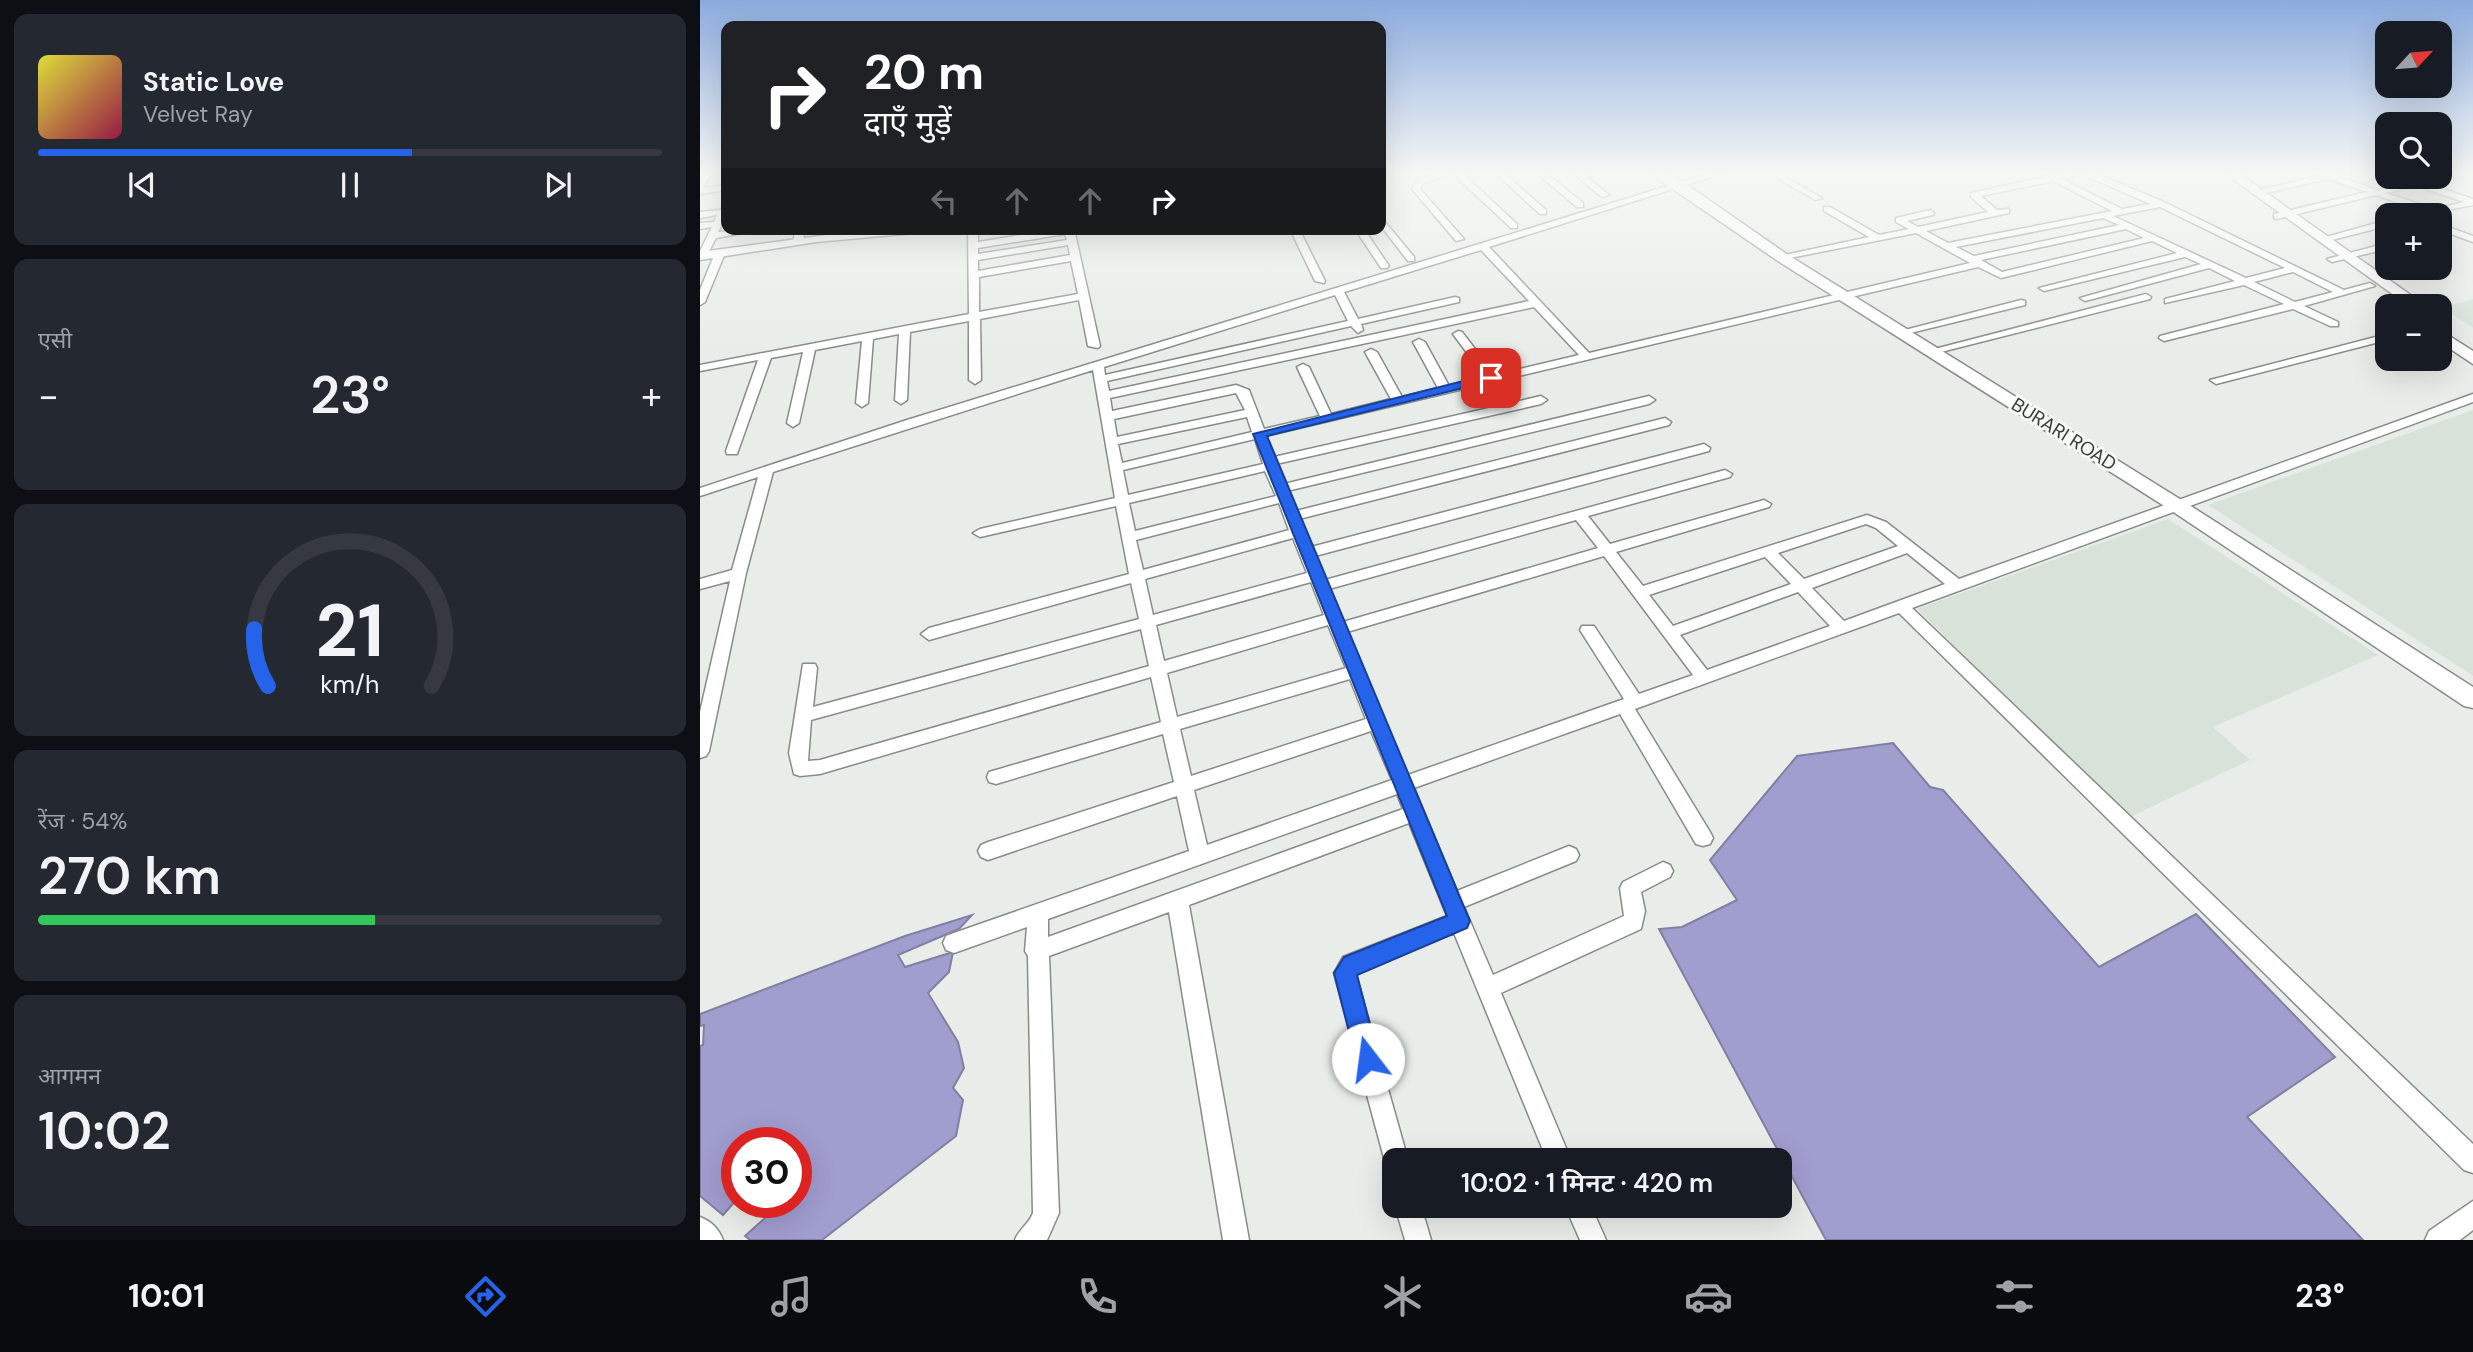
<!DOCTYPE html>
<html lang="hi">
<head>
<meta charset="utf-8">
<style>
  :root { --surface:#171b24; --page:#242831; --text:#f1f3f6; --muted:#9ea1a6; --line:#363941; --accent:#2563eb }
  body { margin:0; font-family:"DM Sans","Noto Sans Devanagari",sans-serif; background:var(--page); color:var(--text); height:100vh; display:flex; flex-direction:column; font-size:26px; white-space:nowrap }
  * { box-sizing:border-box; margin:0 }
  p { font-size:23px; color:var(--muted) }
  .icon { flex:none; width:38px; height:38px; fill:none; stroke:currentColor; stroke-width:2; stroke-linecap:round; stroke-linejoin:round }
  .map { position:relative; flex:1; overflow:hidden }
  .sheet { display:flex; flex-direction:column; gap:14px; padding:14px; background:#0d0f14; width:700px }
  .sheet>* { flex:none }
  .hud { position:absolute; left:21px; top:21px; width:665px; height:214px; border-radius:14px; box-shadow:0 7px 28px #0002; background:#202124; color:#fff; overflow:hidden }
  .needle { width:46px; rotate:64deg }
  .controls { position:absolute; left:1675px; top:21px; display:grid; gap:14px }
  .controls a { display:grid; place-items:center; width:77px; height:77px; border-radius:14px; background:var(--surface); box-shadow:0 7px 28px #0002; font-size:35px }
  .speed { position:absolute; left:21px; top:1127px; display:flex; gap:14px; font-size:35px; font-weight:700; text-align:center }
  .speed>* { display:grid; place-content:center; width:91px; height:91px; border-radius:50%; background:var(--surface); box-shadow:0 7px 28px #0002; line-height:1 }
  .speed .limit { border:10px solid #d22; background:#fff; color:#111 }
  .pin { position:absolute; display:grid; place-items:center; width:60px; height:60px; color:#fff; margin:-30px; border-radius:14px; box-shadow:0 4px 10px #0006 }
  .me { position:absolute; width:77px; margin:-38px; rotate:345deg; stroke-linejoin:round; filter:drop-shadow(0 0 5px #0008) }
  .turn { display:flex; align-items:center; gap:24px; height:147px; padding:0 28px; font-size:32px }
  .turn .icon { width:91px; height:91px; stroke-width:2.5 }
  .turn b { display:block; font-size:49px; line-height:60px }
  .lanes { display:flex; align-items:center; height:66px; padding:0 28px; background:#0003; justify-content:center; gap:35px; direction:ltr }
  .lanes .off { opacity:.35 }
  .big { font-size:52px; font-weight:600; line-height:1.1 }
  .sheet .widget { flex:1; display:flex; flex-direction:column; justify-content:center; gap:10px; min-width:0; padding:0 24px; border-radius:14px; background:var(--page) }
  .sheet .dial { align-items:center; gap:0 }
  .dial svg { height:182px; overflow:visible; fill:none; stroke:var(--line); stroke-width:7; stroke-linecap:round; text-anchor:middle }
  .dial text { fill:var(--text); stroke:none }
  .song { display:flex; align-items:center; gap:21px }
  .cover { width:84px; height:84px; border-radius:10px; background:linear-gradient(135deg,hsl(60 70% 55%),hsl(340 70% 35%)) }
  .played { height:7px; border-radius:4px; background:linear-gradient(90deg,var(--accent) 60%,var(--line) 60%) }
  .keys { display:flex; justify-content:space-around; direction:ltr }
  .heat { display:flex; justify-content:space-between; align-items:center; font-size:38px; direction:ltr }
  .charge { height:10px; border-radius:5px; background:linear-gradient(90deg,#34c759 54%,var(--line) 0) }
  .trip { position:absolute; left:682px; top:1148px; width:410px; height:70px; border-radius:14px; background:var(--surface); box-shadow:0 7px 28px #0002; font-weight:600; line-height:70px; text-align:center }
  .tabs { display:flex; height:112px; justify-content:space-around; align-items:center; background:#090b0e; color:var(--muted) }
  .tabs .icon { width:49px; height:49px }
  .tabs .current { color:var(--accent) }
  .tabs b { font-size:32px; color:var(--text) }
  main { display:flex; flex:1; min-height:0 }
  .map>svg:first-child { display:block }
  .built { fill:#d7e3d9 }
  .water { fill:#a09dcf; stroke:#817fa2; stroke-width:2 }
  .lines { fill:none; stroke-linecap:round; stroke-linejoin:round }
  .minor-casing { stroke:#888c89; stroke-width:3 }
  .tertiary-casing { stroke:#888c89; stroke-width:3 }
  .secondary-casing { stroke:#888c89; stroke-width:3 }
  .minor { fill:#fff; fill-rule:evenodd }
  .tertiary { fill:#fff; fill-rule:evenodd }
  .secondary { fill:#fff; fill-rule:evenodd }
  .route { fill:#2563eb; stroke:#184099; stroke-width:2 }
  .labels { text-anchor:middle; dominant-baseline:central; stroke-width:6; stroke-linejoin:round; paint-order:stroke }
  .street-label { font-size:19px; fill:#383a38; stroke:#f5faf6 }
</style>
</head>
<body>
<main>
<section class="sheet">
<div class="widget">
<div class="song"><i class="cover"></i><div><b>Static Love</b><p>Velvet Ray</p></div></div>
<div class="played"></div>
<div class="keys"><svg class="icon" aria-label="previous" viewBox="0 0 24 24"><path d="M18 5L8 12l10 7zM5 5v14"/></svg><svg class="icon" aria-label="pause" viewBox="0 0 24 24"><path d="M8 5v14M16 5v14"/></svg><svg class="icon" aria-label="next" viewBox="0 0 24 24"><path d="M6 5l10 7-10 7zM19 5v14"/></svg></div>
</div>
<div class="widget"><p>एसी</p>
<div class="heat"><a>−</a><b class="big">23°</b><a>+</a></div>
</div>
<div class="widget dial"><svg viewBox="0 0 100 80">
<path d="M14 69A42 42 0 1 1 86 69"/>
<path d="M14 69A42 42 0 0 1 8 44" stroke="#2563eb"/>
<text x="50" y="56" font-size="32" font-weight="700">21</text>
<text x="50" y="72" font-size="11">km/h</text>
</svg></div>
<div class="widget"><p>रेंज · 54%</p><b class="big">270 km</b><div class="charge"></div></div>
<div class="widget"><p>आगमन</p><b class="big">10:02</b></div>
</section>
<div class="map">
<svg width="1773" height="1240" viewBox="0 0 1773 1240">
  <rect width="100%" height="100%" fill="#e8ede9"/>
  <g class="built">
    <path d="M 1773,299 L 1773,328 L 1743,308 Z"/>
    <path d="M 1773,410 L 1773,676 L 1508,505 Z"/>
    <path d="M 1468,519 L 1678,655 L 1513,727 L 1550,760 L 1428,818 L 1217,609 Z"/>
  </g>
  <g class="water">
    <path d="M 1193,743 L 1230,787 L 1243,790 L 1399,967 L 1496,914 L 1635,1057 L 1547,1117 L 1663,1240 L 1126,1240 L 959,929 L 982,927 L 1037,900 L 1010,860 L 1097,756 Z"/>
    <path d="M 272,915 L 259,929 L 198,955 L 205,967 L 253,952 L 249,972 L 228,993 L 258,1042 L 264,1068 L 253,1088 L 263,1100 L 256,1136 L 122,1240 L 50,1240 L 45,1236 L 74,1210 L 64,1202 L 96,1202 L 96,1143 L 37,1143 L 37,1199 L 23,1215 L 0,1196 L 0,1046 L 3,1045 L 4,1025 L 0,1026 L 0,1014 L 205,936 Z"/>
  </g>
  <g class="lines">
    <g class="minor-casing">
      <g id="minor">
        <path d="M 4,172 L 12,172 L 3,188 L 26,185 L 26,190 L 0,194 L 0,179 Z"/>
        <path d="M 703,172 L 681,177 L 681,173 Z"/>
        <path d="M 740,172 L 761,172 L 817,224 L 817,228 L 811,228 L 752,173 L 724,183 L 720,189 L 764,239 L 756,241 L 712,189 L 718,179 Z"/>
        <path d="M 794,172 L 803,172 L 846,210 L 846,214 L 840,214 Z"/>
        <path d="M 835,172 L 845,172 L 883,203 L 883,207 L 877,207 Z"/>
        <path d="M 871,172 L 881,172 L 909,195 L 902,197 Z"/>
        <path d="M 1013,172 L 1027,172 L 789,247 L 889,353 L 1270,263 L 1216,233 L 1080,260 L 1080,256 L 1169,237 L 1124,211 L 1124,207 L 1130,207 L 1179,235 L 1209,229 L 1196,222 L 1196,218 L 1230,210 L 1234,213 L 1233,215 L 1207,221 L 1218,227 L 1288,212 L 1271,197 L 1271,193 L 1352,175 L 1392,172 L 1464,202 L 1644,290 L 1670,283 L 1675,286 L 1604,306 L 1638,322 L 1638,326 L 1630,326 L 1593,309 L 1464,341 L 1459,338 L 1460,336 L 1584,304 L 1544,285 L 1465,303 L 1465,299 L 1535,281 L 1509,268 L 1385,301 L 1380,298 L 1501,264 L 1485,257 L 1344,291 L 1339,288 L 1477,253 L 1452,241 L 1301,278 L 1278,267 L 566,436 L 574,457 L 841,396 L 847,400 L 841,404 L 576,464 L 584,484 L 949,396 L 955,400 L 949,404 L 587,491 L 596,511 L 965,418 L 971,422 L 969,425 L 599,519 L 611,547 L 1004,444 L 1010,448 L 1009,451 L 615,556 L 625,580 L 1025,470 L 1032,474 L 1030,477 L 888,516 L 910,544 L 1064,500 L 1071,504 L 1069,507 L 916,552 L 943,586 L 1167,515 L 1186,522 L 1259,579 L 1773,394 L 1773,402 L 1212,608 L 1773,1144 L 1773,1173 L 1764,1170 L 1199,613 L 935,709 L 1010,832 L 1013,838 L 1010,844 L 1003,846 L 996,844 L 920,714 L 714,788 L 757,891 L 869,846 L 876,849 L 879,855 L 876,861 L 764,907 L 793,975 L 924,916 L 920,888 L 923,882 L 963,862 L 970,865 L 973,871 L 970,877 L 941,892 L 945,911 L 941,929 L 801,993 L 871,1160 L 847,1160 L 754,933 L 659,971 L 656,975 L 708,1160 L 695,1160 L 695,1172 L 687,1169 L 634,973 L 643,957 L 747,916 L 709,823 L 489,905 L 549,1240 L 523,1240 L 469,912 L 349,956 L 359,1213 L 347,1240 L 315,1240 C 319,1229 329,1224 333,1213 L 328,956 L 325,951 L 327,927 L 254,953 L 246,950 L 243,943 L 246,936 L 254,933 L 489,851 L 477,796 L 288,860 L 281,857 L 278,851 L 281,845 L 288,842 L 474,782 L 463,734 L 296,784 L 289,782 L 287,777 L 289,772 L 296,770 L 461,722 L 451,677 L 120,774 L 100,776 L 94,774 L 89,753 L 103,664 L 115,664 L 117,668 L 113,707 L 439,619 L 431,583 L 229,640 L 221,634 L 229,628 L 429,574 L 416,506 L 280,537 L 273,533 L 280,529 L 415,498 L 393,370 L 73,472 L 46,573 L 9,751 L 6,756 L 0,758 L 0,712 L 30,581 L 0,589 L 0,579 L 32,570 L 58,477 L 0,496 L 0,488 L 207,420 ZM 1382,174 L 1450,204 L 1422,209 L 1362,179 ZM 1353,181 L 1412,211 L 1248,243 L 1226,231 L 1309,213 L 1309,209 L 1297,210 L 1281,196 ZM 1460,207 L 1585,268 L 1546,278 L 1413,216 ZM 1403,218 L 1419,225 L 1274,256 L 1256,247 ZM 1426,229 L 1444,238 L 1302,272 L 1281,260 ZM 781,250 L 829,301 L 409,391 L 407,381 L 651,326 L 658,333 L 663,330 L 661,324 L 759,302 L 759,298 L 755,297 L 658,319 L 644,292 ZM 1593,272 L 1633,292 L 1595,302 L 1554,282 ZM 635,295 L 648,321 L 405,375 L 404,367 ZM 834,307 L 879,355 L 795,375 L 762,332 L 758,331 L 753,334 L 785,377 L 749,386 L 725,342 L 719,339 L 713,342 L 738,388 L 702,397 L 677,352 L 671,349 L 665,352 L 691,399 L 631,414 L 609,367 L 603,364 L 597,367 L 620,416 L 564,429 L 549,390 L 536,385 L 412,411 L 410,398 ZM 536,393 L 545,410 L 417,437 L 414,419 ZM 547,417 L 552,432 L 422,463 L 418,444 ZM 555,439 L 563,464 L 428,495 L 423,470 ZM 565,471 L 576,496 L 435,531 L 429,503 ZM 579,503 L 589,530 L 443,570 L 436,540 ZM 876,520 L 898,548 L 643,622 L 629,589 ZM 1166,524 L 1176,528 L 1198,546 L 1104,579 L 1078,553 ZM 593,538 L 607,573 L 453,615 L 445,579 ZM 1207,553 L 1245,584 L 1144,621 L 1112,588 ZM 904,556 L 993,675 L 939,694 L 894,626 L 882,626 L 880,630 L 924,699 L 708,775 L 647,632 ZM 1065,557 L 1091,584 L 973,626 L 949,595 ZM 611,582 L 624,615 L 464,661 L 456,625 ZM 1098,592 L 1130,626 L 1007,670 L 980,635 ZM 628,625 L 646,668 L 477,717 L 467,673 ZM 441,629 L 449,666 L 120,760 L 108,761 L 111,720 ZM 650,679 L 666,719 L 491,776 L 480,729 ZM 671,731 L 692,780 L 507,845 L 494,790 ZM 697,794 L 703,809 L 348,937 L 348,919 Z"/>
        <path d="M 1066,172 L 1077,172 L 1122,198 L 1115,200 Z"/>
        <path d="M 1633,172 L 1640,172 L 1637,176 L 1677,190 L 1751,172 L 1767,172 L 1726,183 L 1773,199 L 1773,205 L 1722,215 L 1724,212 L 1676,195 L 1577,219 L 1574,218 L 1574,214 L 1667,192 L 1628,179 L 1557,195 L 1553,192 ZM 1717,186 L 1764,202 L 1734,209 L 1686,193 Z"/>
        <path d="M 26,204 L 26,216 L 18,232 L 65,229 L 16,238 L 6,257 L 0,257 L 0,251 L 12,227 L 0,229 L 0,223 L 14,222 L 17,215 L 0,218 L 0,212 L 20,210 Z"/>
        <path d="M 681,217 L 714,257 L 714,261 L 708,261 L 681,226 Z"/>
        <path d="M 1687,220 L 1687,226 L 1624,242 L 1619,239 Z"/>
        <path d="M 1740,224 L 1773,236 L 1773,242 L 1740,230 Z"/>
        <path d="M 96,229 L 105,229 L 103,241 L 98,244 L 93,241 Z"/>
        <path d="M 268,229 L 278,229 L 278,242 L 358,229 L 374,229 L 400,346 L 398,348 L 388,346 L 379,300 L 280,319 L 281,380 L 275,384 L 269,380 L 269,321 L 210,332 L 207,400 L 201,404 L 195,400 L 199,334 L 173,339 L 168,403 L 162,407 L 156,403 L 162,341 L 115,350 L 99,423 L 93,427 L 87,423 L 103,352 L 71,358 L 38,451 L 37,454 L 27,454 L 26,451 L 58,360 L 0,371 L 0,365 L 269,314 ZM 365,234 L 367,240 L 278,254 L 278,248 ZM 368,245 L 370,255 L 278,271 L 278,260 ZM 371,261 L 378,294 L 279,312 L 279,277 Z"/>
        <path d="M 590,229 L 599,229 L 625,281 L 624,283 L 615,281 Z"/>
        <path d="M 655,229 L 664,229 L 689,266 L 687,268 L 681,268 Z"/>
        <path d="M 1687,243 L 1687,249 L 1632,262 L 1627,259 Z"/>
        <path d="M 20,250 L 25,253 L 5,302 L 0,305 L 0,290 L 15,253 Z"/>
        <path d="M 1446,294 L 1451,297 L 1450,299 L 1233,354 L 1227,351 Z"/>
        <path d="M 1321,300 L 1325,301 L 1325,305 L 1202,335 L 1197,332 Z"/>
        <path d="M 1687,334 L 1687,340 L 1516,384 L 1510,380 Z"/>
        <path d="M 1773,1201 L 1773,1230 L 1760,1240 L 1725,1240 L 1729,1231 Z"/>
        <path d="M 695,1206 L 721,1206 L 731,1240 L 705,1240 Z"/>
        <path d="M 865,1206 L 891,1206 L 906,1240 L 880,1240 Z"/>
        <path d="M 0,1217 C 12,1222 18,1228 23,1240 L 0,1240 Z"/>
      </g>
    </g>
    <g class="tertiary-casing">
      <path id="tertiary" d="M 172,229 L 222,229 L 216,233 L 116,242 L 0,260 L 0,252 Z"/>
    </g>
    <g class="secondary-casing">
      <g id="secondary">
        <path d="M 948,172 L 964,172 L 986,184 L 1088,255 L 1483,501 L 1773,687 L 1773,708 L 1764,706 L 1469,509 L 1078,261 Z"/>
        <path d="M 1523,172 L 1537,172 L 1726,306 L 1709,306 Z"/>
        <path d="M 1740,330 L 1773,351 L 1773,364 L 1740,342 Z"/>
      </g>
    </g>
    <use href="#minor" class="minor"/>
    <use href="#tertiary" class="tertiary"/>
    <use href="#secondary" class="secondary"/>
  </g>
  <linearGradient id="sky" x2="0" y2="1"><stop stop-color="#8babde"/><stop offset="0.5" stop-color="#f5f7f5"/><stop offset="1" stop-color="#f5f7f5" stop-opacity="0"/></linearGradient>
  <rect width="1773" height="346" fill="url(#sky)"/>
  <path class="route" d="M 791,374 L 796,376 L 796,380 L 567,436 L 770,921 L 767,928 L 657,975 L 679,1059 L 676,1068 L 668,1071 L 659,1068 L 656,1059 L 634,973 L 644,957 L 747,916 L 553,434 Z"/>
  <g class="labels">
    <g class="street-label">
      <text transform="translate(1364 434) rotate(32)">BURARI ROAD</text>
    </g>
  </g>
</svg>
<div class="controls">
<a><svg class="needle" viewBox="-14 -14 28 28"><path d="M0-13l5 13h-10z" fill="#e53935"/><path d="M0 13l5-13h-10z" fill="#9ea1a6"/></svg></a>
<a><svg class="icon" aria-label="search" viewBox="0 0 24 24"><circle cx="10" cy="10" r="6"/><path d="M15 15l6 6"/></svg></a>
<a>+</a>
<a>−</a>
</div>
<div class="speed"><div class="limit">30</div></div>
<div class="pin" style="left:791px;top:378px;background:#d93025"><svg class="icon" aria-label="arrive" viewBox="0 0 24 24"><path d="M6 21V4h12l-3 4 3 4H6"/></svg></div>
<svg class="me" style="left:668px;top:1059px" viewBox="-20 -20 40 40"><circle r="19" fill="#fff"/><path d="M0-13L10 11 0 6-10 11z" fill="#2563eb"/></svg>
<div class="trip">10:02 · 1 मिनट · 420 m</div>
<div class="hud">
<div class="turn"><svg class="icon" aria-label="right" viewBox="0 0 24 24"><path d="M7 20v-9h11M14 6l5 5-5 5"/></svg><div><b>20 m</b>दाएँ मुड़ें</div></div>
<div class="lanes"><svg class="icon off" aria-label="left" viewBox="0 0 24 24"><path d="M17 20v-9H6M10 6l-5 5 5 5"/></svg><svg class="icon off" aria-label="ahead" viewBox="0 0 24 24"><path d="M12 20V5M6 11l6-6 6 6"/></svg><svg class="icon off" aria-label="ahead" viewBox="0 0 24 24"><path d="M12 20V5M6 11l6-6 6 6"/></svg><svg class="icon" aria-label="right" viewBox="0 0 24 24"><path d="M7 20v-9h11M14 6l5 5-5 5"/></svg></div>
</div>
</div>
</main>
<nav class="tabs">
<b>10:01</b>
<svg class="icon current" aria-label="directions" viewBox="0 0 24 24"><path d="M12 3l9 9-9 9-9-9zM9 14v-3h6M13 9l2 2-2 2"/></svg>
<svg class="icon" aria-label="music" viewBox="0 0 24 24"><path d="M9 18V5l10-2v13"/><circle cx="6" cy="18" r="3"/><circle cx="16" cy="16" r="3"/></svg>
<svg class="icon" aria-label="phone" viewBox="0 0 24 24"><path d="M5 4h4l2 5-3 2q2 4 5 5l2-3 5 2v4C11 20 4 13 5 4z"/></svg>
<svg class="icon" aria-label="climate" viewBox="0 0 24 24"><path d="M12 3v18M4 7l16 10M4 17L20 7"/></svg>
<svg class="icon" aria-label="car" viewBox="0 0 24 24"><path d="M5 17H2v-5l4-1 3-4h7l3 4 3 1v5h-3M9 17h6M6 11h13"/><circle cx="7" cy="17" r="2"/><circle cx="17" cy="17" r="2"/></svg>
<svg class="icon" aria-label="filters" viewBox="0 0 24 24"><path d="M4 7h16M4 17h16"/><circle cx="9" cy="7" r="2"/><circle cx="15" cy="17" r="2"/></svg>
<b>23°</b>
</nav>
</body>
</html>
